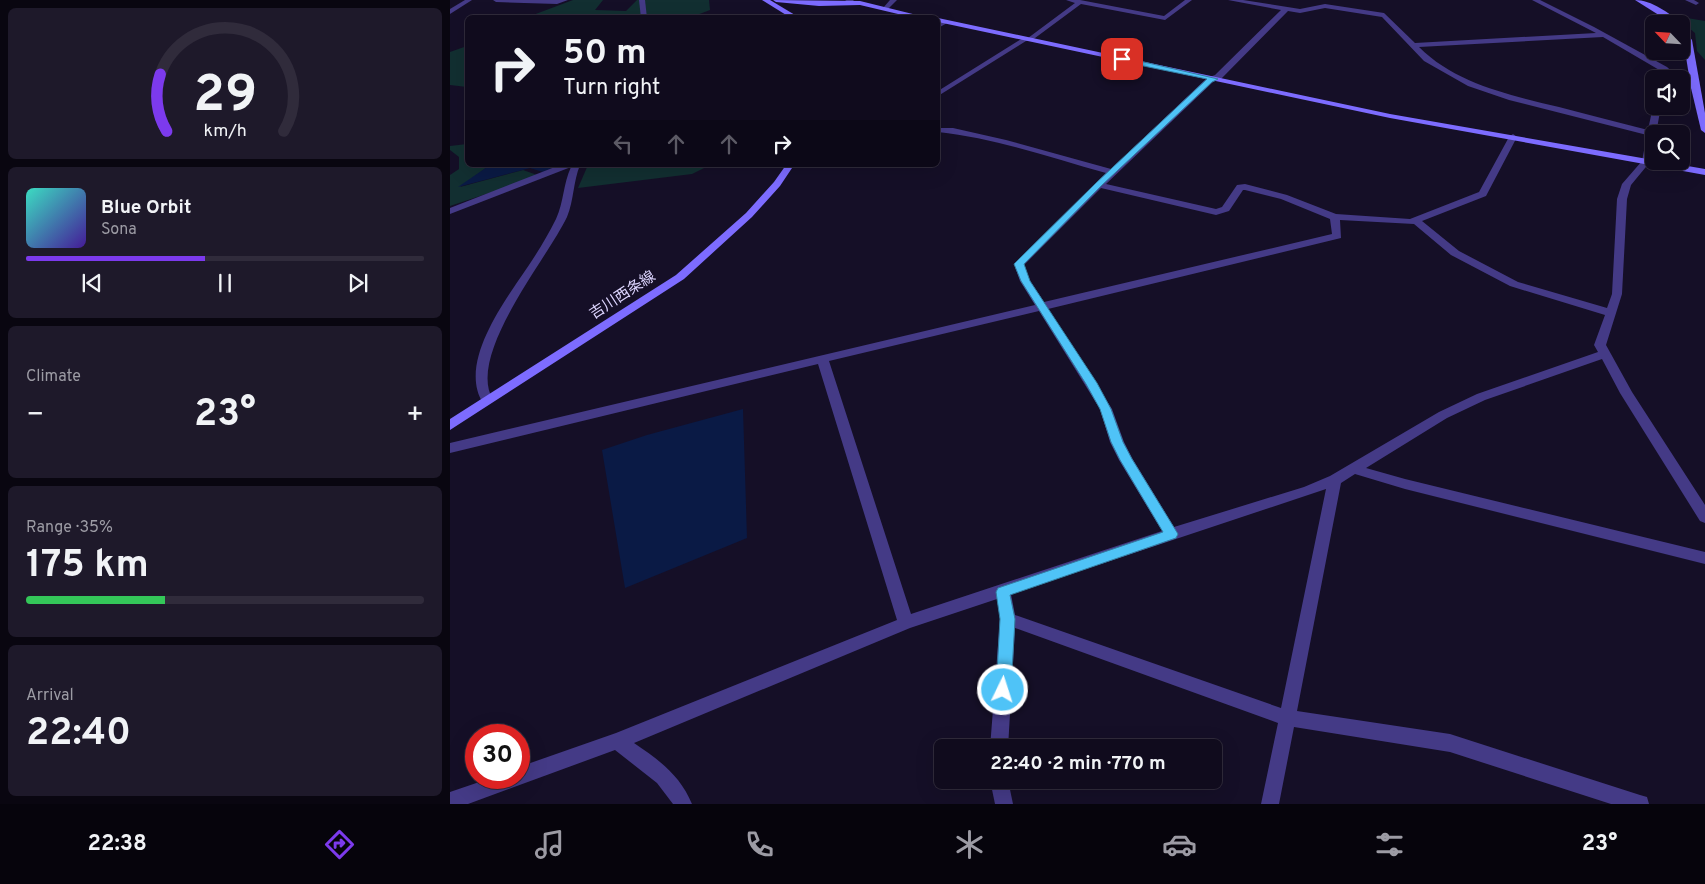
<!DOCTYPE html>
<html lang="en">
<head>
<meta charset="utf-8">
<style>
  :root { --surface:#100b1d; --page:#1e192a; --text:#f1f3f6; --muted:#9c9ba4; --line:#302b3b; --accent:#7c3aed }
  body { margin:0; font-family:Overpass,"Noto Sans JP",sans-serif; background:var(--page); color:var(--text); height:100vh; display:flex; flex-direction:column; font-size:19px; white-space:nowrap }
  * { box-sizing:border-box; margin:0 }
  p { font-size:16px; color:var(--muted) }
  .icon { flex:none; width:28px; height:28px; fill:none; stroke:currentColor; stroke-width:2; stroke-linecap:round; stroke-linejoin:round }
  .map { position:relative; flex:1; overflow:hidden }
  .details { display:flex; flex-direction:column; gap:8px; padding:8px; background:#090610; width:450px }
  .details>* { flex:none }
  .banner { position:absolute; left:15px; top:15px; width:475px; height:152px; border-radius:8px; box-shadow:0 5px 20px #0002,0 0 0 1px var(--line); background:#100b1d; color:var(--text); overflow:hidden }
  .needle { width:32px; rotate:295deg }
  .buttons { position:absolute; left:1195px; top:15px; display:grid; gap:10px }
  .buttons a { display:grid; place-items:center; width:45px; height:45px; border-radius:8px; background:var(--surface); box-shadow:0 5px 20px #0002,0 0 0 1px var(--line); font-size:25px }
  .speed { position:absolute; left:15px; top:724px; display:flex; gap:10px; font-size:25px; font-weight:700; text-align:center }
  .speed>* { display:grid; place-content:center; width:65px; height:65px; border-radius:50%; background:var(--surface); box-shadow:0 5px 20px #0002,0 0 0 1px var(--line); line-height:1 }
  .speed .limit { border:8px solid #d22; background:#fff; color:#111 }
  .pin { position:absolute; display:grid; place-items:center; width:42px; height:42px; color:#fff; margin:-21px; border-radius:10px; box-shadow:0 2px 8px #0006 }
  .me { position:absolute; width:55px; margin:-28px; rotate:4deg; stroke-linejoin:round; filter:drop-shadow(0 0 4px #0008) }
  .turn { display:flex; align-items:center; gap:18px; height:105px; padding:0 15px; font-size:22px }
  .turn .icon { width:65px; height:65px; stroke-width:2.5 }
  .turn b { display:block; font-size:35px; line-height:42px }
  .lanes { display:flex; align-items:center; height:48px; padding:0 15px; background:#0003; justify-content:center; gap:25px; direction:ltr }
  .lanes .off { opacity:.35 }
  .big { font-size:38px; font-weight:700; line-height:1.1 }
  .details .tile { flex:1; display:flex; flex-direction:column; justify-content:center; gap:8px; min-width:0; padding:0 18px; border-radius:8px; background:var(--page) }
  .details .dial { align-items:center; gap:0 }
  .dial svg { height:130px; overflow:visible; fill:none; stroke:var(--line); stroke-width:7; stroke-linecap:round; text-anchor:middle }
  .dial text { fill:var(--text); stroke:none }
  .song { display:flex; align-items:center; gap:15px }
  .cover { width:60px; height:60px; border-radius:8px; background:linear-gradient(135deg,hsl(170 70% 55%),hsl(260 70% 35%)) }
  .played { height:5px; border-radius:2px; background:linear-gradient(90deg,var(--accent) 45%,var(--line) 45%) }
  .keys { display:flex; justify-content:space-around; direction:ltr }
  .heat { display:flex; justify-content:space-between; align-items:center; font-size:28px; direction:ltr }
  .charge { height:8px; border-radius:4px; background:linear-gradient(90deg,#34c759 35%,var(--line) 0) }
  .trip { position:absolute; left:484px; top:739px; width:288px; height:50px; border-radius:8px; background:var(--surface); box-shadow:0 5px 20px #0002,0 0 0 1px var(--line); font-weight:700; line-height:50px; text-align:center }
  .dock { display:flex; height:80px; justify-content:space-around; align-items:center; background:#06040c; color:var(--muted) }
  .dock .icon { width:35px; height:35px }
  .dock .selected { color:var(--accent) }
  .dock b { font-size:22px; color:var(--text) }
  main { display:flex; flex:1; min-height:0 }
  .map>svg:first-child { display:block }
  .green { fill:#122f31 }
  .water { fill:#0a1a45 }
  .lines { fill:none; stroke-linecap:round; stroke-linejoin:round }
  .street { fill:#443a86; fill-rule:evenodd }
  .secondary { fill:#7d6cff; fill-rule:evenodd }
  .route { fill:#4fc3f7; stroke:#337fa1 }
  .labels { text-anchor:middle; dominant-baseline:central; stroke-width:5; stroke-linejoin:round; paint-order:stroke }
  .street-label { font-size:15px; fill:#ddd5ff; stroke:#150f27 }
</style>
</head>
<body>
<main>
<section class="details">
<div class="tile dial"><svg viewBox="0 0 100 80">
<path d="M14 69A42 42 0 1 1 86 69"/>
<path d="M14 69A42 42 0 0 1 10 34" stroke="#7c3aed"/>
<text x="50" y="56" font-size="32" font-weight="700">29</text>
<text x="50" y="72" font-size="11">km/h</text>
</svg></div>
<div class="tile">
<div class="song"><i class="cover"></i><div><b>Blue Orbit</b><p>Sona</p></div></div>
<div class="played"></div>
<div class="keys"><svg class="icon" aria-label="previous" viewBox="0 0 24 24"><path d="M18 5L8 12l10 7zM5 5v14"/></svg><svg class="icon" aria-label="pause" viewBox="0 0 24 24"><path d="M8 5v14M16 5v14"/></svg><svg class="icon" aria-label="next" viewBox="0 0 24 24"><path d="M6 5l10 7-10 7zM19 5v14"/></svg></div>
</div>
<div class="tile"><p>Climate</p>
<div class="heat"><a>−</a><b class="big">23°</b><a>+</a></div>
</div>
<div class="tile"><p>Range · 35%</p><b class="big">175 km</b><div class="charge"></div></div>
<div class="tile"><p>Arrival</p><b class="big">22:40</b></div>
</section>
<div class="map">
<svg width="1255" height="804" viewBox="0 0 1255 804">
  <rect width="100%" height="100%" fill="#150f27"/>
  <g class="green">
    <path d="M 123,0 L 153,0 L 145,10 L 176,11 L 187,0 L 259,0 L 260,10 L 239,18 L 75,18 Z"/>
    <path d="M 1225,16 L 1255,21 L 1255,60 L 1247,51 L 1245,33 Z"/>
    <path d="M 17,46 L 17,87 L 0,85 L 0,52 Z"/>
    <path d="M 17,144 L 18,165 L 40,165 L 10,187 L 73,170 L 90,176 L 0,206 L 0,175 L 9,169 L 9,157 L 0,150 L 0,146 Z"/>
    <path d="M 138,165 L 260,165 L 242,174 L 128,188 Z"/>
  </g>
  <g class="water">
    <path d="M 40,165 L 109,165 L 93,172 L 80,168 L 8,187 Z"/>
    <path d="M 293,409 L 297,538 L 175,588 L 152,450 L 197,435 Z"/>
  </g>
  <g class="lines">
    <g class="street">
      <path d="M 15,0 L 22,0 L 0,14 L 0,9 Z"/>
      <path d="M 43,0 L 118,0 L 107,4 L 46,2 Z"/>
      <path d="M 189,0 L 195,0 L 197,18 L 191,18 Z"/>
      <path d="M 395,0 L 403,0 L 406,3 L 401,4 Z"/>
      <path d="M 440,0 L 447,0 L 437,10 L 433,10 L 433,8 Z"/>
      <path d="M 616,0 L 630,0 L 714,16 L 735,0 L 742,0 L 715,20 L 631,4 L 581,41 L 576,41 L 488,96 L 488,91 L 573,38 L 578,38 L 625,3 Z"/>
      <path d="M 778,0 L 793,0 L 850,9 L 875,4 L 934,13 L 965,43 L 1146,33 L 1082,0 L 1090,0 L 1144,27 L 1217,67 L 1230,79 L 1221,79 L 1211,71 L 1153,37 L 969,47 C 1006,84 1060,95 1109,107 C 1138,115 1168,122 1198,130 L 1203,106 L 1211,106 L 1206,134 L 1204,134 L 1200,162 L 1181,185 L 1177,199 L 1172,294 L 1156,345 L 1182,392 L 1255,505 L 1255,523 L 1250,521 L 1170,393 L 1152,359 L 1035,400 L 997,418 L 916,468 L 955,479 L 1255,552 L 1255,564 L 955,489 L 905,474 L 891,483 L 847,711 L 1000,734 L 1190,795 L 1197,797 L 1199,804 L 1161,804 L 1000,752 L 844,727 L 829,804 L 811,804 L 828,723 L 565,628 L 558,748 L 540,748 L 550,619 L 547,599 L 460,628 L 184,743 C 209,760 230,775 242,804 L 223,804 L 207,783 L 165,750 L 18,804 L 0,804 L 0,792 L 41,778 L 69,778 L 69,767 L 166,733 L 447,620 L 368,364 L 0,453 L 0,443 L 585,305 L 570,281 L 564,264 L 656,173 C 601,158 545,138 488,132 L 488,128 L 503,128 L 556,140 L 661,169 L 757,78 L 765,75 L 831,10 ZM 875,8 L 932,17 L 974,61 L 1018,86 L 1059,100 L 1197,135 L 1192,161 L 1172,184 L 1167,199 L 1162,294 L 1157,308 L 1068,282 L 1009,251 L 972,221 L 1036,196 L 1067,137 L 1063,134 L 1059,137 L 1029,192 L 960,219 L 886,214 L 837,195 L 795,184 L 787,185 L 772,207 L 766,209 L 656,184 L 763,82 L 771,79 L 838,11 L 850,13 ZM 651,188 L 766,215 L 779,211 L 793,190 L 795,190 L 831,199 L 880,219 L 882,234 L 594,302 L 580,281 L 574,265 ZM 890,220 L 964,224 L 1001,255 L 1060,286 L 1155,315 L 1144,345 L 1148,352 L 1027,394 L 989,412 L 880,476 L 854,487 L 724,527 L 682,458 L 674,442 L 662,409 L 598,309 L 891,238 ZM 589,311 L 650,409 L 660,442 L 669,460 L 712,531 L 461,614 L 379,361 ZM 876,489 L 831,708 L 565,615 L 561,594 Z"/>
      <path d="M 1235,0 L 1244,0 L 1249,3 L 1246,5 Z"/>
      <path d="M 494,21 L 499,22 L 488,28 L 488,24 Z"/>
      <path d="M 1231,79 L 1248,86 L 1249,88 L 1245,90 L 1231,84 Z"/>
      <path d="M 110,165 L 130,165 C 123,182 124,200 117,217 C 97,259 16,355 43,400 L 41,403 L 33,403 C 7,362 57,298 79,265 C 89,250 98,235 106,219 C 114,202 113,184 121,167 L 0,214 L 0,208 Z"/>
      <path d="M 540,780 L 558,780 L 563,804 L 545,804 Z"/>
    </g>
    <g class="secondary">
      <path d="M 312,0 L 320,0 L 350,18 L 341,18 Z"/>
      <path d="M 323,0 L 410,1 L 479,18 L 465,18 L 410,5 L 369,6 L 326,2 Z"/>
      <path d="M 1185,0 C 1201,0 1220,13 1231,24 L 1223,24 Z"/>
      <path d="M 488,18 L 940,114 L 1255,169 L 1255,175 L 940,118 L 488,22 Z"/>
      <path d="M 1231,26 L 1242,40 L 1255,113 L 1255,133 L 1251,130 L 1241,88 Z"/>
      <path d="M 336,165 L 344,165 L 330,186 L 302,217 L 234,279 L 0,430 L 0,419 L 226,275 L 296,213 L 324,182 Z"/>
    </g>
  </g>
  <path class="route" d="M 672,57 L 768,79 L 762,82 L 651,186 L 574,264 L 580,281 L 647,383 L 661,409 L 673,442 L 682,459 L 728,534 L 726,538 L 560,595 L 565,619 L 561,690 L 559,695 L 553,697 L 548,695 L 546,690 L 550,619 L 546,592 L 548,588 L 713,532 L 670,460 L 661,442 L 650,409 L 636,384 L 571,281 L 564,264 L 646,183 L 757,79 L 669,61 L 668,59 Z"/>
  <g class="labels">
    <g class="street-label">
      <text transform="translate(173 296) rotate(-33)">吉川西条線</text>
    </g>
  </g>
</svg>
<div class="buttons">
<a><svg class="needle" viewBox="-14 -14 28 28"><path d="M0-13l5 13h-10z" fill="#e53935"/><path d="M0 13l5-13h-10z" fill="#9c9ba4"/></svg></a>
<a><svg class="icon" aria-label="sound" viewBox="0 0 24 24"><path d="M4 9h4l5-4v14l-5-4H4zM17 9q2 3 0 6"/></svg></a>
<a><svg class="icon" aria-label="search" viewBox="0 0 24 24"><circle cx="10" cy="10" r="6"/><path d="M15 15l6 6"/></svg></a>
</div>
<div class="speed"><div class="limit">30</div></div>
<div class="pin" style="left:672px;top:59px;background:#d93025"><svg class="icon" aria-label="arrive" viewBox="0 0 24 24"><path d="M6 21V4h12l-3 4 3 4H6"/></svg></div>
<svg class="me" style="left:553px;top:690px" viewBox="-20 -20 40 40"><circle r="17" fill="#4fc3f7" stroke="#fff" stroke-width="3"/><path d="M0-11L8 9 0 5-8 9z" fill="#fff"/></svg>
<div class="trip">22:40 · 2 min · 770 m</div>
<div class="banner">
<div class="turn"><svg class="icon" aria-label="right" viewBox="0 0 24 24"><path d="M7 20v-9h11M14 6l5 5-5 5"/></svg><div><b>50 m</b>Turn right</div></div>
<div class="lanes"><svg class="icon off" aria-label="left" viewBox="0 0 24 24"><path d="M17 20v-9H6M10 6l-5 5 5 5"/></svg><svg class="icon off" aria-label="ahead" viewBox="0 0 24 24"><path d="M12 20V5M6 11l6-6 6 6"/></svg><svg class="icon off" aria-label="ahead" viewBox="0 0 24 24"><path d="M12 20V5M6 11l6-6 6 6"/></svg><svg class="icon" aria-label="right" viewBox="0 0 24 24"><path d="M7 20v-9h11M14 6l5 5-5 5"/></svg></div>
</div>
</div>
</main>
<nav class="dock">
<b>22:38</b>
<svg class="icon selected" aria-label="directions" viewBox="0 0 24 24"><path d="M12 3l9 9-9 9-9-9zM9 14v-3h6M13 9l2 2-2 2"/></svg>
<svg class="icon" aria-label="music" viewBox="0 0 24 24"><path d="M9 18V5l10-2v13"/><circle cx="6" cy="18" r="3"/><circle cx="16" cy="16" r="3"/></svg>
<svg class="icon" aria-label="phone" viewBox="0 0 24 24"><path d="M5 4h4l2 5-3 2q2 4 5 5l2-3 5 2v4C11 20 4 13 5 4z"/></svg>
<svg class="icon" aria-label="climate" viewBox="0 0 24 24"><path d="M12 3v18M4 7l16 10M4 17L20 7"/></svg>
<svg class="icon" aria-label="car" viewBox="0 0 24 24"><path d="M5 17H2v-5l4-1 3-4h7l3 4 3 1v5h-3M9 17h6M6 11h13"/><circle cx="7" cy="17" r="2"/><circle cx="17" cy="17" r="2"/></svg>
<svg class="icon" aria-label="filters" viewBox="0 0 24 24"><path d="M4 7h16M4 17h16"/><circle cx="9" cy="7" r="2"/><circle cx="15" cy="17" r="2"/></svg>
<b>23°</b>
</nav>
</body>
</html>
